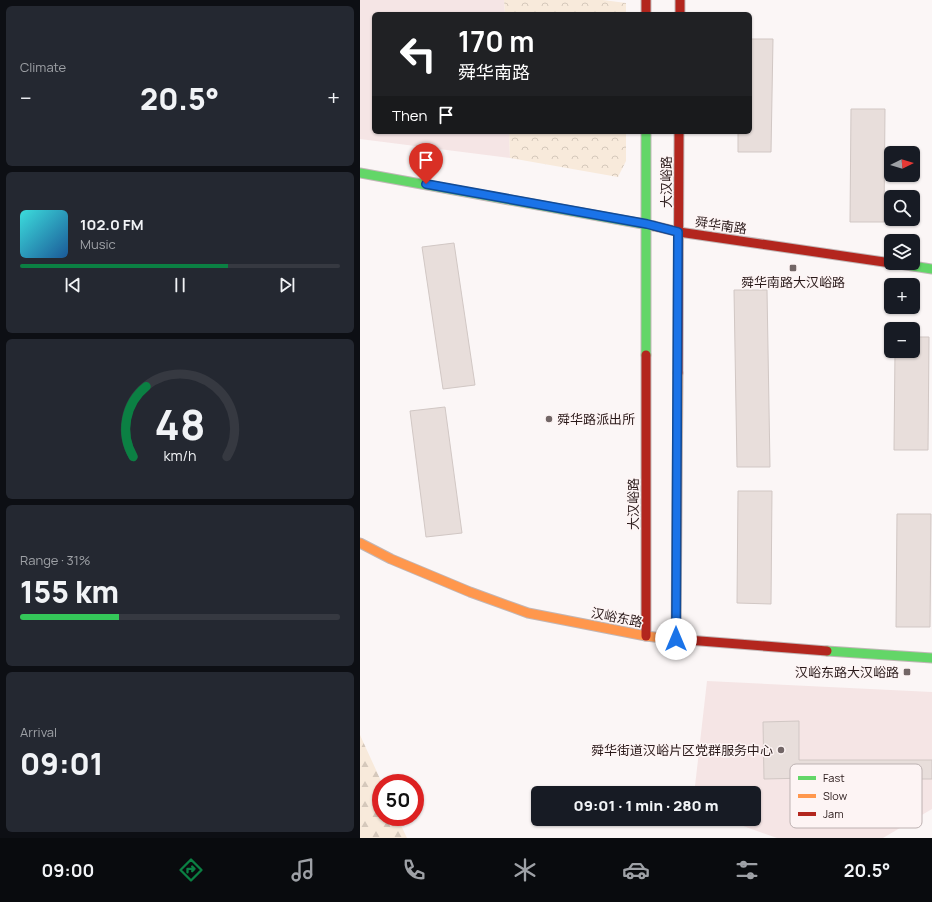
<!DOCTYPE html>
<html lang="en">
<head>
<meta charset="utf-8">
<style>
  :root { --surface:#171b24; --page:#242831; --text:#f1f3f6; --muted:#9ea1a6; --line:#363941; --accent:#0b8043 }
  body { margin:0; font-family:Manrope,"Noto Sans SC",sans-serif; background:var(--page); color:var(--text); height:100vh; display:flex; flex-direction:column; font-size:15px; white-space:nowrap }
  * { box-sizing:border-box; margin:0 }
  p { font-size:13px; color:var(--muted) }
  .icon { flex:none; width:22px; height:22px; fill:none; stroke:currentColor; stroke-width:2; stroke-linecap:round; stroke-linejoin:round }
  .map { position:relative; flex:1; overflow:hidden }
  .details { display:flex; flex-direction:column; gap:6px; padding:6px; background:#0d0f14; width:360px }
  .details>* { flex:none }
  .top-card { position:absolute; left:12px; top:12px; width:380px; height:122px; border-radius:6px; box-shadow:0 1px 3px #0004; background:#202124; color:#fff; overflow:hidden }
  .needle { width:26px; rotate:85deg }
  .fabs { position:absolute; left:524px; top:146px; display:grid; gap:8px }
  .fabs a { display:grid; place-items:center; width:36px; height:36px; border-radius:6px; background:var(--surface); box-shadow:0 1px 3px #0004; font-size:20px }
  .speed { position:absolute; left:12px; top:774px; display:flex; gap:8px; font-size:20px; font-weight:700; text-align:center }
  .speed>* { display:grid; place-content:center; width:52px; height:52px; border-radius:50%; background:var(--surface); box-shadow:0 1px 3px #0004; line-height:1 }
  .speed .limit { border:6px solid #d22; background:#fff; color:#111 }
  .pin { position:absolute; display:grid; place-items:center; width:34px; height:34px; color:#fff; margin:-41px -17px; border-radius:50% 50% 50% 0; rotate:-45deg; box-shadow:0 0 4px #0007 }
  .pin .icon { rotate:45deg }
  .me { position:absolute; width:44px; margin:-22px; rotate:0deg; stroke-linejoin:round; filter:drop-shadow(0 0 3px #0008) }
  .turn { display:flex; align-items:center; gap:14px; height:84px; padding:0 20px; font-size:18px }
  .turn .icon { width:52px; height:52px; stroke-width:2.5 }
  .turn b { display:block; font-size:28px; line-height:34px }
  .then { display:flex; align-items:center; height:38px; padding:0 20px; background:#0003; gap:8px; font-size:15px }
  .big { font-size:30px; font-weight:800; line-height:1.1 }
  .details .tile { flex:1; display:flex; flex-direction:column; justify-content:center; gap:6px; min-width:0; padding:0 14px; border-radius:6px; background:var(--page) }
  .details .dial { align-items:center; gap:0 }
  .dial svg { height:104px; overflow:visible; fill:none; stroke:var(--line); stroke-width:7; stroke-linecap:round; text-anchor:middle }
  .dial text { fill:var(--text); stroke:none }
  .song { display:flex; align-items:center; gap:12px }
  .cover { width:48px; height:48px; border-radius:6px; background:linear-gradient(135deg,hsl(180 70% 55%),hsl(210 70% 35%)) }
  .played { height:4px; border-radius:2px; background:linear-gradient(90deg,var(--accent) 65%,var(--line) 65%) }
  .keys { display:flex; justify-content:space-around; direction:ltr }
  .heat { display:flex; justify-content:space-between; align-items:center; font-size:22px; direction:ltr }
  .charge { height:6px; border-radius:3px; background:linear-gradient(90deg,#34c759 31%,var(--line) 0) }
  .trip { position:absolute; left:171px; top:786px; width:230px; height:40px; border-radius:6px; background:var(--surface); box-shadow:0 1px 3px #0004; font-weight:800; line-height:40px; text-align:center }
  .tab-bar { display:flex; height:64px; justify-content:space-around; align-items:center; background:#090b0e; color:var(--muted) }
  .tab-bar .icon { width:28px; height:28px }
  .tab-bar .active { color:var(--accent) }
  .tab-bar b { font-size:18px; color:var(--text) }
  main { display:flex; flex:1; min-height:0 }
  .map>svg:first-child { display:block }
  .built { fill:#f5e5e5 }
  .forest { fill:url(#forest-firs) }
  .park { fill:url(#park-crowns) }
  .building { fill:#e8dedb; stroke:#d1c7c4 }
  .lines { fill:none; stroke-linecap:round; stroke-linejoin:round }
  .fast-casing { stroke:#c1b7b7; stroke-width:11 }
  .slow-casing { stroke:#c1b7b7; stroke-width:11 }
  .jam-casing { stroke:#c1b7b7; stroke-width:11 }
  .fast { stroke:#63d668; stroke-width:9 }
  .slow { stroke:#ff974d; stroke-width:9 }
  .jam { stroke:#b3261e; stroke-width:9 }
  .route-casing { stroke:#114b97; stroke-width:10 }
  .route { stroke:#1a73e8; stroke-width:7 }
  .poi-dot { fill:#726666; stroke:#fdf4f4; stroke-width:1.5 }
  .labels { text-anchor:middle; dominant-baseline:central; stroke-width:3; stroke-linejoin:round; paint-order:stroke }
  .street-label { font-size:13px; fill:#291919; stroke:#fdf4f4 }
  .poi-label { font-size:13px; fill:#291919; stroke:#fdf4f4; text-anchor:end }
  .key { fill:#fdf4f4; stroke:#bdb2b2; stroke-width:1 }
  .key-label { font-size:11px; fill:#291919 }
</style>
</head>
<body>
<main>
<section class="details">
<div class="tile"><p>Climate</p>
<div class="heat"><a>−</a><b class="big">20.5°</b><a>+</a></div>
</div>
<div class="tile">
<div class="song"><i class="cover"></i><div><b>102.0 FM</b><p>Music</p></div></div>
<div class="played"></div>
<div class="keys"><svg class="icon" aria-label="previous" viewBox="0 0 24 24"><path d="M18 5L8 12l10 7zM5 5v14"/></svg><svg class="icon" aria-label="pause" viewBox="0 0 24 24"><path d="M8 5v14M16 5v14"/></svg><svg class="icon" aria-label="next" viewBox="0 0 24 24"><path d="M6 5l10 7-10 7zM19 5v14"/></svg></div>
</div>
<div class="tile dial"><svg viewBox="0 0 100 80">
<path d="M14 69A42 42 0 1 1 86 69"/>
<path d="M14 69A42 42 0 0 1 24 15" stroke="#0b8043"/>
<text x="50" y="56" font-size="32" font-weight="700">48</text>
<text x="50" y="72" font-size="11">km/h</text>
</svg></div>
<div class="tile"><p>Range · 31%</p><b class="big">155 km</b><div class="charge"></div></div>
<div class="tile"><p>Arrival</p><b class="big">09:01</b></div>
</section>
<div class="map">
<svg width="572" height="838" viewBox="0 0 572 838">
  <defs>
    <pattern id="forest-firs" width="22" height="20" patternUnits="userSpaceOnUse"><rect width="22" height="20" fill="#f8eadb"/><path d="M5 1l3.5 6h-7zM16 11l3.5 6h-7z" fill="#d5c8bb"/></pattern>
    <pattern id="park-crowns" width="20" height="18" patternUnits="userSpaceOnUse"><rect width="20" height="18" fill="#f8eadb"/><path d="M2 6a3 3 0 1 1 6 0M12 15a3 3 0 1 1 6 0" fill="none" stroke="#d5c8bb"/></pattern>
  </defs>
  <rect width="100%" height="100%" fill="#fbf6f6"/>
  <g class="built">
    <path d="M 0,0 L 144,0 L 145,14 L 14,14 L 14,132 L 149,132 L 150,158 L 0,139 Z"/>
    <path d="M 347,681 L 572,692 L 572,809 L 523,838 L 417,838 L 372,822 L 369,819 L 394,819 L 394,793 L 342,793 L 335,786 Z"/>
  </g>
  <path class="forest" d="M 0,735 L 22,783 L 21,817 L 37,817 L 47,838 L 0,838 Z"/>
  <g class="park">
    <path d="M 144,0 L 243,0 L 266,3 L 266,14 L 145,14 Z"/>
    <path d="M 149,132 L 266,132 L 266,161 L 258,177 L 150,158 Z"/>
  </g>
  <g class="building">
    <path d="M 390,39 L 413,39 L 411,152 L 378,152 L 378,132 L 390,132 Z"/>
    <path d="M 491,109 L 525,109 L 524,222 L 490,222 Z"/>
    <path d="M 94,243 L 115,385 L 83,389 L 62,247 Z"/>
    <path d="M 374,290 L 407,290 L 410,467 L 377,467 Z"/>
    <path d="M 553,337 L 569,337 L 568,450 L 534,450 L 535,351 L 553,351 Z"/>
    <path d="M 85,407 L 102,533 L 66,537 L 50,411 Z"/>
    <path d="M 378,491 L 412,491 L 411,604 L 377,603 Z"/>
    <path d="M 537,514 L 571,514 L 570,627 L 536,627 Z"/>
    <path d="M 439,721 L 439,760 L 572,760 L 572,779 L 557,779 L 557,819 L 448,819 L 448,778 L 404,779 L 403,722 Z"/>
  </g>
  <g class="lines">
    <g class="fast-casing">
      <g id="fast">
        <path d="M 286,132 L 286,355"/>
        <path d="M 0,173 L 294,226"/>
        <path d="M 533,263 L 572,269"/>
        <path d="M 467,651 L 572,658"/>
      </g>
    </g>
    <g class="slow-casing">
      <g id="slow">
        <path d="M 0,543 L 31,559 L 110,592 L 168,613 L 286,636 L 302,638"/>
        <path d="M 316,639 L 318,373"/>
      </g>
    </g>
    <g class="jam-casing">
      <g id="jam">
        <path d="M 286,0 L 286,14"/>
        <path d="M 320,0 L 320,14"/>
        <path d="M 294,226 L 319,232 L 531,263"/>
        <path d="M 286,355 L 286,636"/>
        <path d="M 318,373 L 319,132"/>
        <path d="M 302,638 L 467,651"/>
      </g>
    </g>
    <use href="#fast" class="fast"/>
    <use href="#slow" class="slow"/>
    <use href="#jam" class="jam"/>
  </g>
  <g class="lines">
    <g class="route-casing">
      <path id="route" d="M 66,184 L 287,224 L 318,232 L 316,639"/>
    </g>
    <use href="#route" class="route"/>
  </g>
  <g class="poi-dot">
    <rect x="429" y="264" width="8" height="8" rx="2"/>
    <circle cx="189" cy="419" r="4"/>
    <rect x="543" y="668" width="8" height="8" rx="2"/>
    <circle cx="421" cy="750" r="4"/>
  </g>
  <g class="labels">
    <g class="street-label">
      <text transform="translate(306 182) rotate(-90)">大汉峪路</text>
      <text transform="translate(361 225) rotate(8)">舜华南路</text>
      <text transform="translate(273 504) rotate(-90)">大汉峪路</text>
      <text transform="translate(257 617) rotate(11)">汉峪东路</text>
    </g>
    <g class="poi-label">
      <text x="433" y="282" text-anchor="middle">舜华南路大汉峪路</text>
      <text x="197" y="419" text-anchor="start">舜华路派出所</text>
      <text x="539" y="672">汉峪东路大汉峪路</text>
      <text x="413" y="750">舜华街道汉峪片区党群服务中心</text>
    </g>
  </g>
  <rect x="430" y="764" width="132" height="64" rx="6" class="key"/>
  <rect x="438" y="776" width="18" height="4" fill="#63d668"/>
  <rect x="438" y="794" width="18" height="4" fill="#ff974d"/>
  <rect x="438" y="812" width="18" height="4" fill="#b3261e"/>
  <g class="key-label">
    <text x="463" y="782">Fast</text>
    <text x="463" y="800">Slow</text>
    <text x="463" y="818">Jam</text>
  </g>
</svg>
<div class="fabs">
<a><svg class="needle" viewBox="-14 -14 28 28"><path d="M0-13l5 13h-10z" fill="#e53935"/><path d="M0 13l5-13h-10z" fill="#9ea1a6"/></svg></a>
<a><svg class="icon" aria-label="search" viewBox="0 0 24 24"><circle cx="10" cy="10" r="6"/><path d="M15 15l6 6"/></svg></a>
<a><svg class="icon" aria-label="layers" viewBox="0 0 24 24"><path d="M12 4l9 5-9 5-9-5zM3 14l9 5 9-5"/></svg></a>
<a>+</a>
<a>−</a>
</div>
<div class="speed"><div class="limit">50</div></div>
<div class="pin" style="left:66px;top:184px;background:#d93025"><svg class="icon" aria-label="arrive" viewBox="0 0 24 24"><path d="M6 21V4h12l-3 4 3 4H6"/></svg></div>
<svg class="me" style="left:316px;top:639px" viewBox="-20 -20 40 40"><circle r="19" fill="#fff"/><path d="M0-13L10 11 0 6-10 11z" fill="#1a73e8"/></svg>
<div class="trip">09:01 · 1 min · 280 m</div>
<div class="top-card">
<div class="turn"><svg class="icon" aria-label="left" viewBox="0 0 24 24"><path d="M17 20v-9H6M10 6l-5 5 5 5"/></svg><div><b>170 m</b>舜华南路</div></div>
<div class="then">Then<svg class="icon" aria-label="arrive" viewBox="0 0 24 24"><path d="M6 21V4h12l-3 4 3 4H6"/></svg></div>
</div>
</div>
</main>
<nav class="tab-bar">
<b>09:00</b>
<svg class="icon active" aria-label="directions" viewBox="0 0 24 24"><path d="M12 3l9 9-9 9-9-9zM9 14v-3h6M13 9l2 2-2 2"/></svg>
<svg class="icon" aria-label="music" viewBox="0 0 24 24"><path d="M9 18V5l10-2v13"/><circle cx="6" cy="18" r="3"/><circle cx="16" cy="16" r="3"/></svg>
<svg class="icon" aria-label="phone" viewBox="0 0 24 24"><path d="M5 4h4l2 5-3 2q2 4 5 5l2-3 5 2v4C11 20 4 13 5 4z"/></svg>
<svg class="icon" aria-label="climate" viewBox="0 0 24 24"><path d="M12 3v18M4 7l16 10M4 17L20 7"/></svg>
<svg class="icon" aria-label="car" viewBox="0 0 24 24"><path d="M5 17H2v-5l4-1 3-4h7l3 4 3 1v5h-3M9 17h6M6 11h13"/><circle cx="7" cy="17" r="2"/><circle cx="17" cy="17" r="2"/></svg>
<svg class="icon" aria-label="filters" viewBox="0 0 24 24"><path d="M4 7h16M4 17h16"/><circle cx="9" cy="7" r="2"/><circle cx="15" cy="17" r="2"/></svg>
<b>20.5°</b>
</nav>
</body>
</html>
